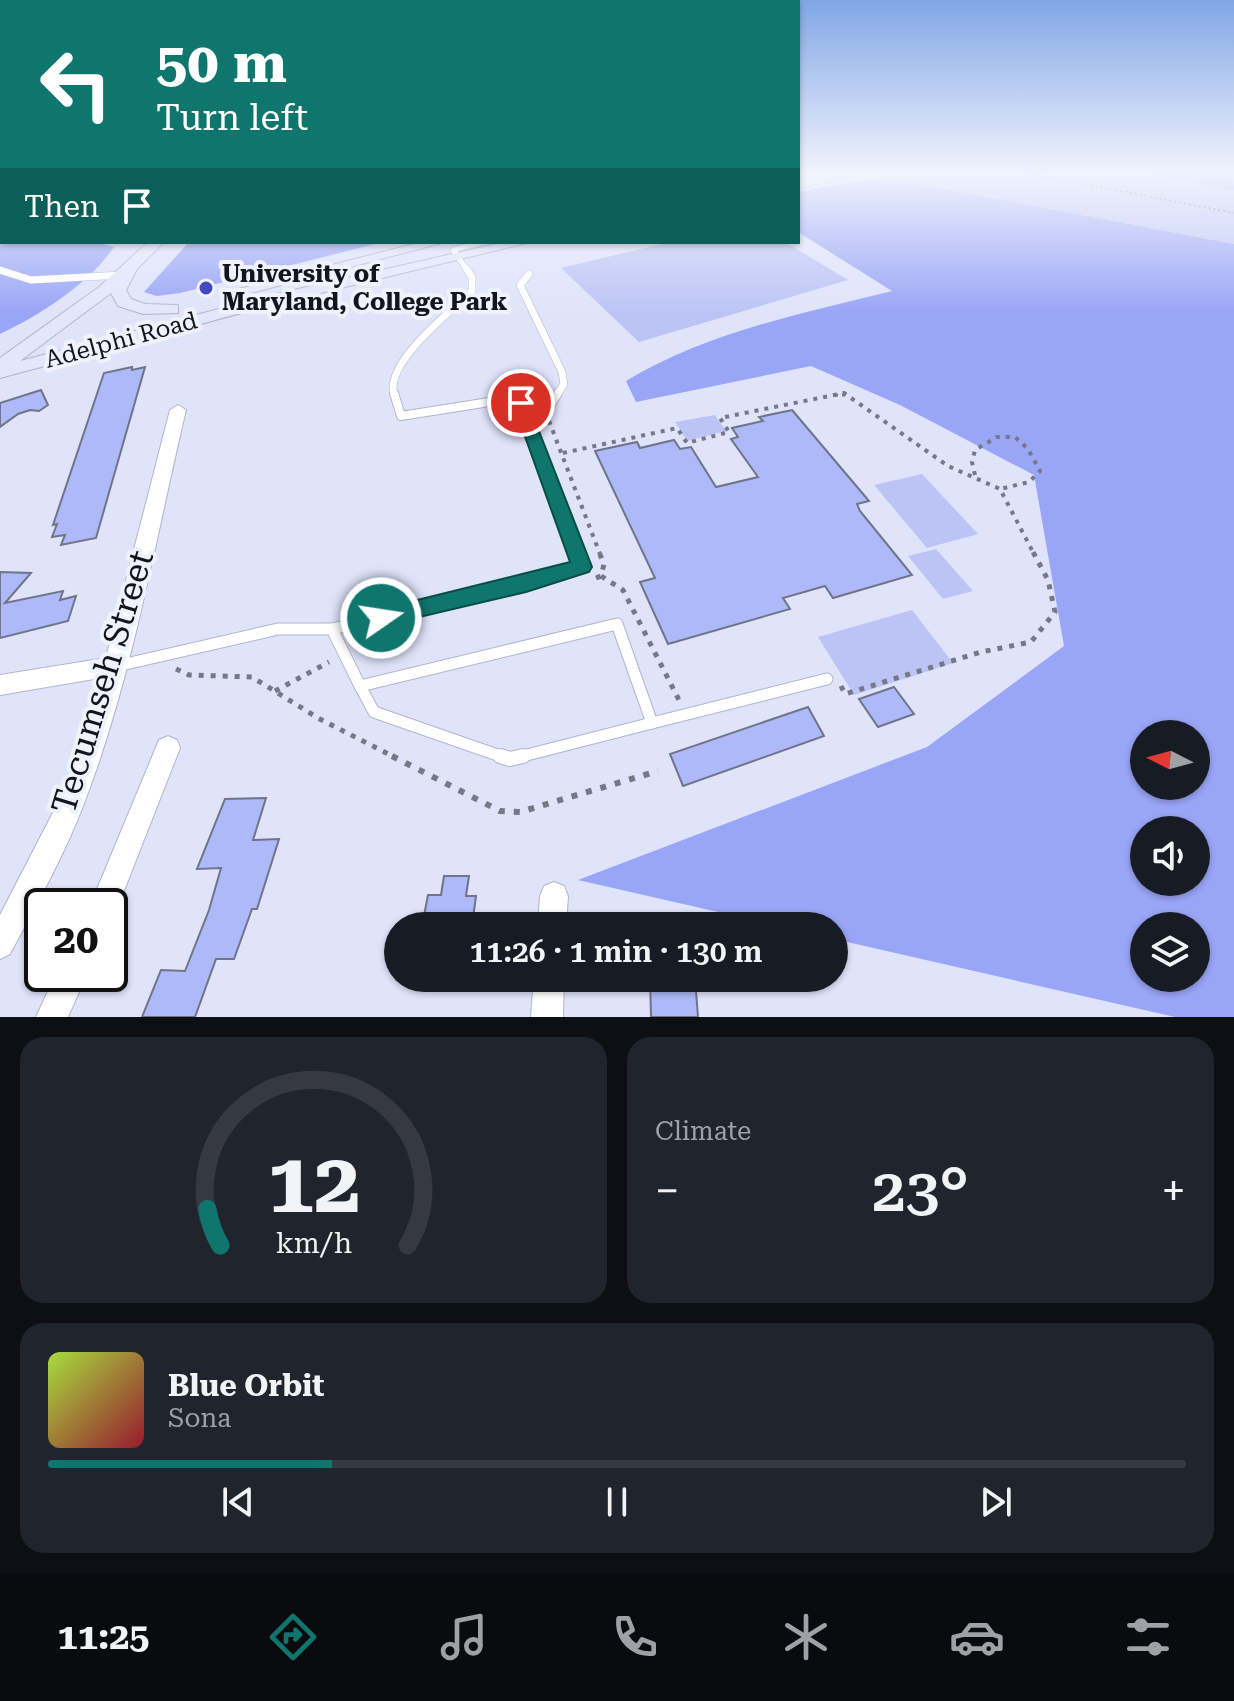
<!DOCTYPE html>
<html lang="en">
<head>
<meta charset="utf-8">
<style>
  :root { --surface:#171b24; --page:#20242c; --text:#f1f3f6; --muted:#9ea1a6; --line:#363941; --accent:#0f766e }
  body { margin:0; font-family:"Roboto Serif",serif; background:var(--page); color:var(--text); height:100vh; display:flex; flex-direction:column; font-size:30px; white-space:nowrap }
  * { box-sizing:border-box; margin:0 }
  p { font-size:26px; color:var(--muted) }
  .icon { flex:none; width:44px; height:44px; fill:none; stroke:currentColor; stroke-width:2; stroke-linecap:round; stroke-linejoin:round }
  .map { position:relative; height:1017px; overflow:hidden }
  .drawer { display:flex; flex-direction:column; gap:20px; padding:20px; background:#0d0f14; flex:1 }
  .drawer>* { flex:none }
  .guide { position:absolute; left:0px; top:0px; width:800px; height:244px; box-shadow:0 2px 6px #0004; background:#0f766e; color:#fff; overflow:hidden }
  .needle { width:52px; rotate:276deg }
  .buttons { position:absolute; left:1130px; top:720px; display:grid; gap:16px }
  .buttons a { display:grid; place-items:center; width:80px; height:80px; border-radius:50%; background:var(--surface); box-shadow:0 2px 6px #0004; font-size:40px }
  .speed { position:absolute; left:24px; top:888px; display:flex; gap:16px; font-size:40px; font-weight:700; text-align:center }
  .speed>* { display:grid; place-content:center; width:104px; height:104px; border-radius:50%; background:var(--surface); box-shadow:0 2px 6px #0004; line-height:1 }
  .speed .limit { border:4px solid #111; border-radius:12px; background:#fff; color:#111 }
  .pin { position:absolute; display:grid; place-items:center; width:68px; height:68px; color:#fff; margin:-34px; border:4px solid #fff; border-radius:50%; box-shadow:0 2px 8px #0007 }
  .me { position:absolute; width:88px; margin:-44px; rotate:77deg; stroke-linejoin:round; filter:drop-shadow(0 0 6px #0008) }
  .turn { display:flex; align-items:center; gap:28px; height:168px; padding:0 24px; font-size:36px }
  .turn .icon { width:104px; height:104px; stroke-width:2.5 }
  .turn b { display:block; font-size:56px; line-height:68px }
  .then { display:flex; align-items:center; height:76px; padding:0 24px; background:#0003; gap:16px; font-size:30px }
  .big { font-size:60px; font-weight:600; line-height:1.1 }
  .drawer .tile { flex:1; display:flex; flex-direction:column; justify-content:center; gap:12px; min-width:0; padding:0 28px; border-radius:24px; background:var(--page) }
  .drawer .dial { align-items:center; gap:0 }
  .dial svg { height:208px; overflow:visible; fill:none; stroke:var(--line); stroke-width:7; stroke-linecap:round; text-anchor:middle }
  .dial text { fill:var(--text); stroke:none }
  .song { display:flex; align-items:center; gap:24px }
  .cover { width:96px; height:96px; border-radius:12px; background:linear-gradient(135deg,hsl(80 70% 55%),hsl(350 70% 35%)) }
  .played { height:8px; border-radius:4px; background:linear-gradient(90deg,var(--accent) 25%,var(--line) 25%) }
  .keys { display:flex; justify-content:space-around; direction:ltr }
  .heat { display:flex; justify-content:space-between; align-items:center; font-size:44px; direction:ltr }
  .drawer .tiles { flex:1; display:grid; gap:20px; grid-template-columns:1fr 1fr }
  .tile:last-child { grid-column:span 2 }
  .trip { position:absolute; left:384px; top:912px; width:464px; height:80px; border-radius:40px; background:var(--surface); box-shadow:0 2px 6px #0004; font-weight:600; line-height:80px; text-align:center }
  .menu { display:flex; height:128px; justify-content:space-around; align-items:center; background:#090b0e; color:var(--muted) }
  .menu .icon { width:56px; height:56px }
  .menu .on { color:var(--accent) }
  .menu b { font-size:36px; color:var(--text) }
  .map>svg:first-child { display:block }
  .green { fill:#bbc4f5 }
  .forest { fill:#99a5f6; fill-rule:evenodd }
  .building { fill:#aeb9fa; stroke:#707488; stroke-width:2 }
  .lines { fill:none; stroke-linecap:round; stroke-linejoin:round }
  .lane-far4-casing { stroke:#b0b5cb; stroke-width:6 }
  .lane-far3-casing { stroke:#b0b5cb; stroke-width:8 }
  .lane-far2-casing { stroke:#b0b5cb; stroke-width:10 }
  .lane-far1-casing { stroke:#b0b5cb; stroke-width:13 }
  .lane-casing { stroke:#b0b5cb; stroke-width:16 }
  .street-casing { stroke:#b0b5cb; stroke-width:2 }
  .secondary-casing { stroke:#b0b5cb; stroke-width:2 }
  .path-far4 { stroke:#747887; stroke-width:2; stroke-dasharray:2 3; stroke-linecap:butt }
  .path-far3 { stroke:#747887; stroke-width:3; stroke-dasharray:3 4; stroke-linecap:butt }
  .path-far2 { stroke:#747887; stroke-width:4; stroke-dasharray:4 6; stroke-linecap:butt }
  .path-far1 { stroke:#747887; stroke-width:5; stroke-dasharray:5 7; stroke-linecap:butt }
  .path { stroke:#747887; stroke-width:6; stroke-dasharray:6 9; stroke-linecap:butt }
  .lane-far4 { stroke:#fff; stroke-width:5 }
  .lane-far3 { stroke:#fff; stroke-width:7 }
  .lane-far2 { stroke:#fff; stroke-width:8 }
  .lane-far1 { stroke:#fff; stroke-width:11 }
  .lane { stroke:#fff; stroke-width:14 }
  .street { fill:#fff; fill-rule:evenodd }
  .secondary { fill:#e3e7fb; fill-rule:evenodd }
  .route { fill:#0f766e; stroke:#0a4d48; stroke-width:2 }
  .poi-dot { fill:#4648bd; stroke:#f0f2fb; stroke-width:3 }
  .labels { text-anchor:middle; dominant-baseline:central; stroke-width:8; stroke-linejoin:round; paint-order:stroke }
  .far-poi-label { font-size:24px; font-weight:bold; fill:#13151d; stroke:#f0f2fb; text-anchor:start }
  .far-street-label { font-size:24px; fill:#13151d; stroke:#f0f2fb }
  .near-street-label { font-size:34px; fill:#13151d; stroke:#f0f2fb }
</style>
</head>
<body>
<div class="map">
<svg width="1234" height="1017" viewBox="0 0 1234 1017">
  <rect width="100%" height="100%" fill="#dfe4fb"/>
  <g class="green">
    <path d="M 890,172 L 1139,172 L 1234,191 L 1234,244 L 881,177 Z"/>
    <path d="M 670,242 L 785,242 L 848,280 L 639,342 L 561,268 Z"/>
    <path d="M 715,415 L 726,431 L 687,441 L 675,422 Z"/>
    <path d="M 922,474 L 978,534 L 927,548 L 874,485 Z"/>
    <path d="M 936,549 L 973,591 L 943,599 L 908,556 Z"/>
    <path d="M 912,610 L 953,663 L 854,695 L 818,637 Z"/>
  </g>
  <g class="forest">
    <path d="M 1139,172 L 1234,172 L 1234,191 Z"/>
    <path d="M 881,177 L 1234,244 L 1234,1017 L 1175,1017 L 834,939 L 834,926 L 779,926 L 578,880 L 927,747 L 1064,646 L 1034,475 L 900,405 L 811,366 L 636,402 L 626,381 C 707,332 800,314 892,291 L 798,232 L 798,192 ZM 1196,734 L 1196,786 L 1144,786 L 1144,734 ZM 1196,830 L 1196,882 L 1144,882 L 1144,830 ZM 1196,926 L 1196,978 L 1144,978 L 1144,926 Z"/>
    <path d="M 0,242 L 95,242 L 114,247 C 89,284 40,315 0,334 Z"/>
    <path d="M 189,242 L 383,242 L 180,293 L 157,296 L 144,292 Z"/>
  </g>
  <g class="building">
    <path d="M 132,367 L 132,370 L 145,367 L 96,538 L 61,545 L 65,535 L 52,537 L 57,524 L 53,525 L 104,373 Z"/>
    <path d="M 41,390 L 48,405 L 39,411 L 30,410 L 18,414 L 0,427 L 0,403 Z"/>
    <path d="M 792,410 L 869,501 L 857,504 L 860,511 L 912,575 L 833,598 L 825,586 L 783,598 L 790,609 L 668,644 L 640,582 L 655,578 L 595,451 L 637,442 L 640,448 L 674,440 L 680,449 L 691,447 L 716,487 L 758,477 L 731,439 L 738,437 L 732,428 L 763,421 L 759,417 Z"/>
    <path d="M 0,572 L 31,573 L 5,603 L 63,591 L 60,600 L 76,596 L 68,621 L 0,638 Z"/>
    <path d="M 894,687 L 914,714 L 878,727 L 859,699 Z"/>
    <path d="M 808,707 L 824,736 L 683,786 L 670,754 Z"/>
    <path d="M 266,798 L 253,840 L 279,839 L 257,909 L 252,909 L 234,959 L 216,959 L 195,1017 L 142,1017 L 161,970 L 185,971 L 209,910 L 221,868 L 197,869 L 225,799 Z"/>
    <path d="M 444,876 L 469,876 L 466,896 L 476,896 L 472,926 L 422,926 L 428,895 L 441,895 Z"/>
    <path d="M 650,978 L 695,978 L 698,1017 L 651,1017 Z"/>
  </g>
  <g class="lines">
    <g class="lane-far4-casing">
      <path id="lane-far4" d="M 467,270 L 453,250 L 482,242"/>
    </g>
    <g class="lane-far3-casing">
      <g id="lane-far3">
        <path d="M 0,270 L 31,280 L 122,275"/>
        <path d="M 529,274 L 520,285 L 562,372 L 564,384 L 557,395"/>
        <path d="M 394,395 C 384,363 450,312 472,291 L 472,277 L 466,268"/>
      </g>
    </g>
    <g class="lane-far2-casing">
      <g id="lane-far2">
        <path d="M 394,393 L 401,416 L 502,400 L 521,403 L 577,554"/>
        <path d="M 526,416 L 549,407 L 558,393"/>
      </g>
    </g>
    <g class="lane-far1-casing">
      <g id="lane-far1">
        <path d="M 332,629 L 360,686"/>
        <path d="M 117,666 L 278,629 L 332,629 L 526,584 L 582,567 L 576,552"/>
        <path d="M 360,686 L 374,712 L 506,758"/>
        <path d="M 360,686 L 617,624 L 652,723 L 515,758"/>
        <path d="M 652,723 L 827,679"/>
      </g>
    </g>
    <g class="lane-casing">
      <path id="lane" d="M 500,756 L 510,759 L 523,756"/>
    </g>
    <g class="street-casing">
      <g id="street">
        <path d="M 178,405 L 186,410 C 155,540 133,675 85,801 C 65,854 37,904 10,954 L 0,959 L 0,915 L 61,797 L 100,678 L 0,695 L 0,675 L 106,658 L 170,410 Z"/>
        <path d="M 168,736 L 177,740 L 180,748 L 118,906 L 114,916 L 110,918 L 110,906 L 90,906 L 159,740 Z"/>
        <path d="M 554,882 L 564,886 L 568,896 L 566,926 L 538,926 L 540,896 L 544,886 Z"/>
        <path d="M 56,974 L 87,974 L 68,1017 L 36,1017 Z"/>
        <path d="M 534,978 L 564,978 L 563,1017 L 531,1017 Z"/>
      </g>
    </g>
    <g class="secondary-casing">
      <g id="secondary">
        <path d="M 847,172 L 874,172 L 798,188 L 798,180 Z"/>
        <path d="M 148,242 L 164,242 L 137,269 L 126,290 L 131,299 L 145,304 L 178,305 L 178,313 L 143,314 L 118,306 L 111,293 L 20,361 L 272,295 L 505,242 L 531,242 L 275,304 L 0,378 L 0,358 L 99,287 Z"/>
        <path d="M 421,242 L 446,242 L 243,295 L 235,290 Z"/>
      </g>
    </g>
    <path class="path-far4" d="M 1022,172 L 1234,213"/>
    <path class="path-far3" d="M 835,395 L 847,395"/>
    <g class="path-far2">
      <path d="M 549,421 L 600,554"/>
      <path d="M 563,453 L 677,428 L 687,443 L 729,432 L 720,418 L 844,393 L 948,466 L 1000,489 L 1034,554"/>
      <path d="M 975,475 L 972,462 L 975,450 L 997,437 L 1015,437 L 1028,449 L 1040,471 L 1029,482 L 1000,489"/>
    </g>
    <g class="path-far1">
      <path d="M 601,576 L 623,590 L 679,700"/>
      <path d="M 596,578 L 601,576 L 604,564 L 599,552"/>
      <path d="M 358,647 L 387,635"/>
      <path d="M 176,669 L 189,675 L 252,677 L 318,718 L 396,758"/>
      <path d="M 841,686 L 845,694 L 981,652 L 1031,642 L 1055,612 L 1048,580 L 1033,552"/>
      <path d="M 275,691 L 329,662"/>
    </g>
    <path class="path" d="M 392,756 L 500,811 L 520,812 L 658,771"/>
    <use href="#lane-far4" class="lane-far4"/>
    <use href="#lane-far3" class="lane-far3"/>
    <use href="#lane-far2" class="lane-far2"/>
    <use href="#lane-far1" class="lane-far1"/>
    <use href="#lane" class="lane"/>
    <use href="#street" class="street"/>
    <use href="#secondary" class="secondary"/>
  </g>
  <linearGradient id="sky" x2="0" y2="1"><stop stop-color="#81a6e5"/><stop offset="0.55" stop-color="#f1f3fd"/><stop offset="1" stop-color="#f1f3fd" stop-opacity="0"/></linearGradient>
  <rect width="1234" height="314" fill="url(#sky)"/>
  <path class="route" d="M 515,399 L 528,403 L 592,567 L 589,572 L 526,592 L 381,626 L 374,624 L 371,618 L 381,609 L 570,562 L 513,403 Z"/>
  <circle class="poi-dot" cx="206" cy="288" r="8"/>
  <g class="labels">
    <g class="far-poi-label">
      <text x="222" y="274">University of<tspan x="222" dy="28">Maryland, College Park</tspan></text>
    </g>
    <g class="far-street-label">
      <text transform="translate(121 340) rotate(-15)">Adelphi Road</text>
    </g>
    <g class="near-street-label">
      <text transform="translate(102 682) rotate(-73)">Tecumseh Street</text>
    </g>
  </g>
</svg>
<div class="buttons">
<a><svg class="needle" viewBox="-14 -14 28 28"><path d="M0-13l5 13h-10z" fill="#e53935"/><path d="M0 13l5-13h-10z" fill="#9ea1a6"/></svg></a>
<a><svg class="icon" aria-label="sound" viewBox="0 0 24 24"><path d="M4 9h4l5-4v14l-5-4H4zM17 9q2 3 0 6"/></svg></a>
<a><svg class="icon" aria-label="layers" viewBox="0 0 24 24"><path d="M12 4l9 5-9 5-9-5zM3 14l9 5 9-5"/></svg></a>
</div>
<div class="speed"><div class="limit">20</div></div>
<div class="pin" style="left:521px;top:403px;background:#d93025"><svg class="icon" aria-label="arrive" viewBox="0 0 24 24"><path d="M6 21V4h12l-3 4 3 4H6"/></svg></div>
<svg class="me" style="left:381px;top:618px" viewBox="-20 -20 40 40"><circle r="17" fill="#0f766e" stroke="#fff" stroke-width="3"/><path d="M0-11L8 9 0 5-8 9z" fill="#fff"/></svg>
<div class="trip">11:26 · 1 min · 130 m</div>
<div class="guide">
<div class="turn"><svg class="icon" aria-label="left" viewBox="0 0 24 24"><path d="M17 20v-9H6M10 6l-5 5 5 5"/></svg><div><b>50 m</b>Turn left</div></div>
<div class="then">Then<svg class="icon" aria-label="arrive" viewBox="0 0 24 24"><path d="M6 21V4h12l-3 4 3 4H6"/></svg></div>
</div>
</div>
<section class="drawer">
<div class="tiles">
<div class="tile dial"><svg viewBox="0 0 100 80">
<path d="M14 69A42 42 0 1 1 86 69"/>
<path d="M14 69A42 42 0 0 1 9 55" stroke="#0f766e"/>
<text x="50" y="56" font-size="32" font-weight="700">12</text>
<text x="50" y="72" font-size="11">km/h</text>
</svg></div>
<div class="tile"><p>Climate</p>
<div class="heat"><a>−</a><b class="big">23°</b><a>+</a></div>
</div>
<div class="tile">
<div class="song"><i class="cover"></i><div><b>Blue Orbit</b><p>Sona</p></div></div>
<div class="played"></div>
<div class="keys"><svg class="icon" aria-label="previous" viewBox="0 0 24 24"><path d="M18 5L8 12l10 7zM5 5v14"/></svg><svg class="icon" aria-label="pause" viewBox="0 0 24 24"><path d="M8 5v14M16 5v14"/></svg><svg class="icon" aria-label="next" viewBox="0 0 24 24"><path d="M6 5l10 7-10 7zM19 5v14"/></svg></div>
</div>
</div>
</section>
<nav class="menu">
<b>11:25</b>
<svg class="icon on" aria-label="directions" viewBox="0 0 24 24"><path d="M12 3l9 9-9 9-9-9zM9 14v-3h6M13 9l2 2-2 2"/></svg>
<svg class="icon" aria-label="music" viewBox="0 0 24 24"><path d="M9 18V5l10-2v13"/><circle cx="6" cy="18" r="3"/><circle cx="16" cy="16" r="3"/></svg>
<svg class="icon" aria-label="phone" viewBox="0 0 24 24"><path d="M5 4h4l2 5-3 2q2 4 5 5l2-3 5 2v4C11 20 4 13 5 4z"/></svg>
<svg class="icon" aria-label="climate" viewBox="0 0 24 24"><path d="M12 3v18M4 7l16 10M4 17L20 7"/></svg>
<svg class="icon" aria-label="car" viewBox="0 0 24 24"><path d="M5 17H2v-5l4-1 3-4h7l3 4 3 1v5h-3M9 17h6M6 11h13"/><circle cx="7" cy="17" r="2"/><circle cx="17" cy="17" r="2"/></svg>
<svg class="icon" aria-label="filters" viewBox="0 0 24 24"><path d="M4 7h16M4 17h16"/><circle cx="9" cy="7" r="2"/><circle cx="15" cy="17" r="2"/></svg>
</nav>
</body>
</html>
